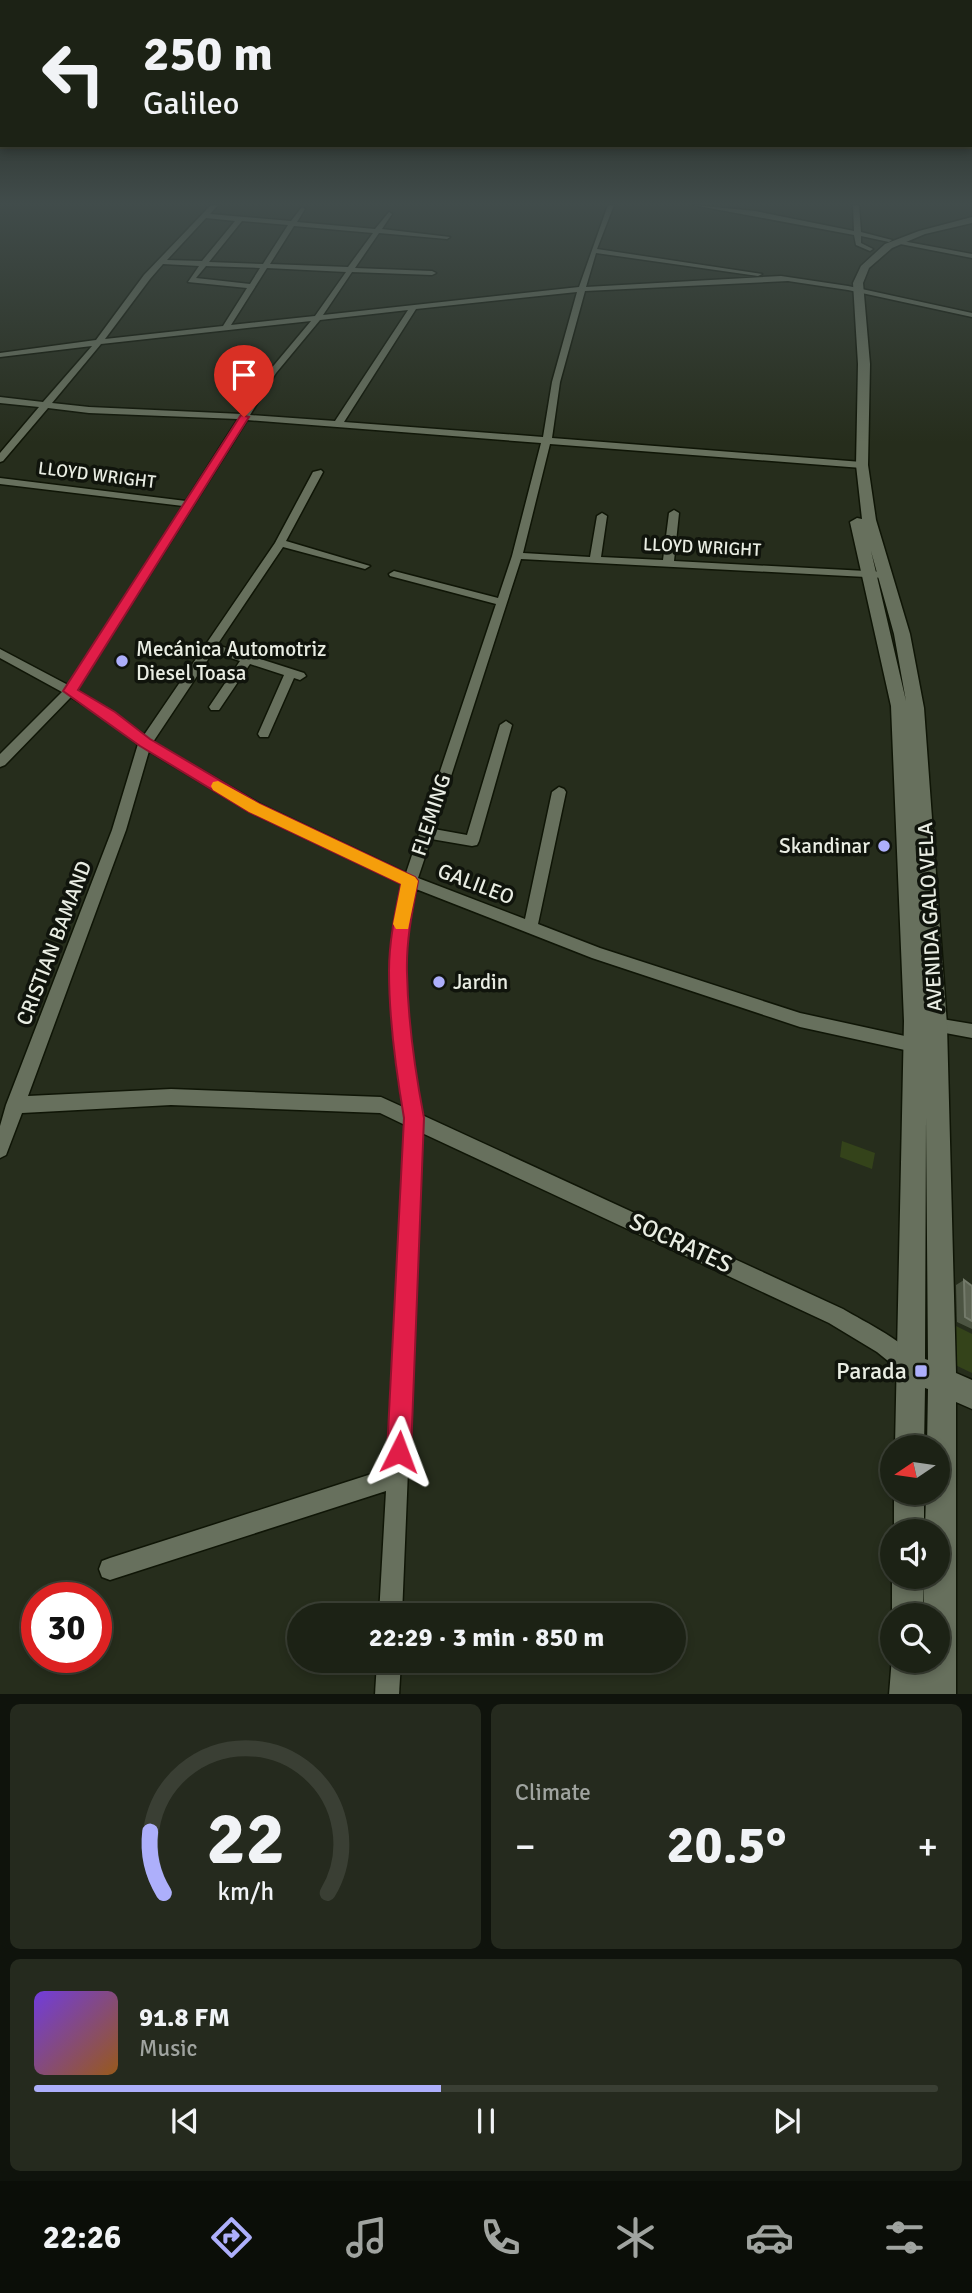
<!DOCTYPE html>
<html lang="en">
<head>
<meta charset="utf-8">
<style>
  :root { --surface:#1c2215; --page:#252a1e; --text:#f1f3f6; --muted:#a0a4a0; --line:#3a3f34; --accent:#adaffb }
  body { margin:0; font-family:Signika,sans-serif; background:var(--page); color:var(--text); height:100vh; display:flex; flex-direction:column; font-size:26px; white-space:nowrap }
  * { box-sizing:border-box; margin:0 }
  p { font-size:23px; color:var(--muted) }
  .icon { flex:none; width:38px; height:38px; fill:none; stroke:currentColor; stroke-width:2; stroke-linecap:round; stroke-linejoin:round }
  .map { position:relative; height:1694px; overflow:hidden }
  .panel { display:flex; flex-direction:column; gap:10px; padding:10px; background:#0f130c; flex:1 }
  .panel>* { flex:none }
  .guide { position:absolute; left:0px; top:0px; width:973px; height:147px; box-shadow:0 4px 10px #0003,0 0 0 2px var(--line); background:#1c2215; color:var(--text); overflow:hidden }
  .needle { width:46px; rotate:257deg }
  .buttons { position:absolute; left:880px; top:1435px; display:grid; gap:14px }
  .buttons a { display:grid; place-items:center; width:70px; height:70px; border-radius:50%; background:var(--surface); box-shadow:0 4px 10px #0003,0 0 0 2px var(--line); font-size:35px }
  .speed { position:absolute; left:21px; top:1582px; display:flex; gap:14px; font-size:35px; font-weight:700; text-align:center }
  .speed>* { display:grid; place-content:center; width:91px; height:91px; border-radius:50%; background:var(--surface); box-shadow:0 4px 10px #0003,0 0 0 2px var(--line); line-height:1 }
  .speed .limit { border:10px solid #d22; background:#fff; color:#111 }
  .pin { position:absolute; display:grid; place-items:center; width:60px; height:60px; color:#fff; margin:-72px -30px; border-radius:50% 50% 50% 0; rotate:-45deg; box-shadow:0 0 7px #0007 }
  .pin .icon { rotate:45deg }
  .me { position:absolute; width:77px; margin:-38px; rotate:3deg; stroke-linejoin:round; filter:drop-shadow(0 0 5px #0008) }
  .turn { display:flex; align-items:center; gap:24px; height:147px; padding:0 28px; font-size:32px }
  .turn .icon { width:91px; height:91px; stroke-width:2.5 }
  .turn b { display:block; font-size:49px; line-height:60px }
  .big { font-size:52px; font-weight:800; line-height:1.1 }
  .panel .card { flex:1; display:flex; flex-direction:column; justify-content:center; gap:10px; min-width:0; padding:0 24px; border-radius:10px; background:var(--page) }
  .panel .dial { align-items:center; gap:0 }
  .dial svg { height:182px; overflow:visible; fill:none; stroke:var(--line); stroke-width:7; stroke-linecap:round; text-anchor:middle }
  .dial text { fill:var(--text); stroke:none }
  .song { display:flex; align-items:center; gap:21px }
  .cover { width:84px; height:84px; border-radius:10px; background:linear-gradient(135deg,hsl(260 70% 55%),hsl(30 70% 35%)) }
  .played { height:7px; border-radius:4px; background:linear-gradient(90deg,var(--accent) 45%,var(--line) 45%) }
  .keys { display:flex; justify-content:space-around; direction:ltr }
  .heat { display:flex; justify-content:space-between; align-items:center; font-size:38px; direction:ltr }
  .panel .tiles { flex:1; display:grid; gap:10px; grid-template-columns:1fr 1fr }
  .card:last-child { grid-column:span 2 }
  .trip { position:absolute; left:287px; top:1603px; width:399px; height:70px; border-radius:35px; background:var(--surface); box-shadow:0 4px 10px #0003,0 0 0 2px var(--line); font-weight:800; line-height:70px; text-align:center }
  .menu { display:flex; height:112px; justify-content:space-around; align-items:center; background:#0b0e08; color:var(--muted) }
  .menu .icon { width:49px; height:49px }
  .menu .on { color:var(--accent) }
  .menu b { font-size:32px; color:var(--text) }
  .map>svg:first-child { display:block }
  .green { fill:#34431a }
  .lines { fill:none; stroke-linecap:round; stroke-linejoin:round }
  .street-casing { stroke:#0f1506; stroke-width:3 }
  .secondary-casing { stroke:#0f1506; stroke-width:3 }
  .street { fill:#67705d; fill-rule:evenodd }
  .secondary { fill:#67705d; fill-rule:evenodd }
  .wall { fill:#4c5442 }
  .building { fill:#5d6453; stroke:#737a6a; stroke-width:2 }
  .route { fill:#e11d48; stroke:#92132f; stroke-width:2 }
  .slow { fill:#f59e0b }
  .poi-dot { fill:#adaffb; stroke:#10140c; stroke-width:2.5 }
  .labels { text-anchor:middle; dominant-baseline:central; stroke-width:7; stroke-linejoin:round; paint-order:stroke }
  .far-street-label { font-size:18px; fill:#e9ede3; stroke:#10140c }
  .poi-label { font-size:21px; fill:#e9ede3; stroke:#10140c; text-anchor:start }
  .street-label { font-size:21px; fill:#e9ede3; stroke:#10140c }
  .near-street-label { font-size:24px; fill:#e9ede3; stroke:#10140c }
  .near-poi-label { font-size:24px; fill:#e9ede3; stroke:#10140c; text-anchor:end }
</style>
</head>
<body>
<div class="map">
<svg width="972" height="1695" viewBox="0 0 972 1695">
  <rect width="100%" height="100%" fill="#262d1c"/>
  <g class="green">
    <path d="M 842,1141 L 875,1153 L 872,1169 L 840,1157 Z"/>
    <path d="M 952,1324 L 972,1334 L 972,1373 L 949,1362 Z"/>
  </g>
  <g class="lines">
    <g class="street-casing">
      <g id="street">
        <path d="M 211,205 L 218,205 L 210,214 L 291,221 L 302,207 L 305,209 L 297,222 L 375,229 L 389,212 L 392,214 L 382,229 L 450,237 L 447,239 L 379,233 L 355,268 L 432,271 L 436,273 L 432,275 L 352,272 L 323,315 L 579,287 L 608,205 L 614,205 L 597,249 L 762,274 L 758,276 L 596,253 L 586,287 L 781,276 L 848,286 L 972,313 L 972,317 L 848,290 L 788,281 L 585,291 L 560,382 L 552,438 L 862,462 L 867,465 L 862,468 L 550,444 L 523,553 L 590,557 L 597,516 L 602,513 L 607,516 L 601,557 L 663,560 L 669,513 L 674,510 L 679,513 L 674,561 L 885,572 L 890,575 L 885,578 L 521,559 L 434,829 L 467,835 L 500,725 L 506,721 L 512,725 L 479,841 L 477,845 L 472,846 L 431,839 L 418,878 L 525,919 L 552,792 L 559,787 L 564,789 L 566,792 L 538,924 L 600,948 L 800,1013 L 923,1040 L 929,1042 L 931,1047 L 929,1052 L 923,1054 L 800,1027 L 592,958 L 416,889 C 413,905 409,921 407,937 C 402,996 412,1058 422,1115 L 843,1309 C 864,1322 911,1343 920,1366 L 917,1373 L 910,1376 L 903,1373 L 877,1352 L 829,1323 L 422,1133 L 402,1615 L 379,1615 L 386,1491 L 110,1580 L 102,1577 L 99,1569 L 102,1561 L 110,1558 L 387,1469 L 405,1125 L 380,1113 L 171,1105 L 22,1113 L 6,1155 L 0,1158 L 0,1126 L 6,1105 L 112,830 L 138,744 L 106,719 L 71,697 L 5,765 L 0,767 L 0,754 L 62,692 L 0,658 L 0,649 L 68,685 L 183,506 L 0,484 L 0,478 L 186,501 L 238,419 L 89,413 L 48,408 L 3,461 L 0,462 L 0,453 L 39,407 L 0,403 L 0,397 L 43,402 L 92,346 L 0,357 L 0,353 L 96,340 L 144,275 ZM 206,218 L 235,221 L 202,261 L 167,260 ZM 242,221 L 288,225 L 263,264 L 209,262 ZM 294,226 L 373,233 L 348,267 L 270,264 ZM 163,264 L 199,266 L 188,282 L 247,288 L 223,326 L 105,339 L 150,279 ZM 206,266 L 260,268 L 250,284 L 196,278 ZM 267,268 L 346,272 L 315,316 L 231,325 ZM 577,292 L 552,382 L 543,437 L 344,422 L 416,309 ZM 408,310 L 335,421 L 250,415 L 276,373 L 320,320 ZM 311,321 L 270,370 L 242,414 L 89,407 L 52,403 L 101,344 ZM 247,420 L 541,443 L 512,556 L 498,598 L 394,571 L 389,574 L 390,576 L 496,604 L 406,873 L 260,804 L 153,742 L 213,652 L 240,661 L 209,707 L 211,710 L 219,710 L 250,664 L 284,675 L 258,734 L 260,737 L 268,737 L 294,678 L 300,680 L 306,676 L 304,673 L 217,645 L 283,547 L 365,569 L 370,566 L 286,541 L 323,472 L 321,470 L 313,472 L 275,543 L 144,735 L 114,713 L 77,690 ZM 149,751 L 250,812 L 402,884 C 399,902 394,920 392,938 C 387,993 394,1052 403,1107 L 381,1097 L 171,1089 L 28,1096 L 126,830 Z"/>
        <path d="M 693,205 L 755,211 L 854,231 L 853,205 L 859,205 L 861,232 L 892,240 L 889,242 L 861,236 L 861,243 L 873,249 L 870,251 L 856,245 L 854,235 Z"/>
        <path d="M 897,240 L 972,254 L 972,258 L 895,243 Z"/>
        <path d="M 930,1017 L 972,1024 L 972,1038 L 924,1029 L 922,1024 L 924,1019 Z"/>
        <path d="M 377,1661 L 401,1661 L 399,1695 L 375,1695 Z"/>
      </g>
    </g>
    <g class="secondary-casing">
      <g id="secondary">
        <path d="M 972,217 L 972,223 L 925,234 L 892,248 L 869,268 L 863,283 L 870,364 L 868,465 L 876,520 L 910,634 L 924,708 L 947,1025 L 956,1373 L 972,1380 L 972,1409 L 956,1402 L 956,1695 L 889,1695 L 892,1657 L 892,1661 L 938,1661 L 938,1615 L 924,1615 L 924,1577 L 938,1577 L 938,1531 L 925,1531 L 926,1493 L 938,1493 L 938,1447 L 927,1447 L 928,1389 L 925,1388 L 924,1447 L 895,1447 L 904,1021 L 891,706 L 850,522 L 857,518 L 862,519 L 856,465 L 858,364 L 853,283 L 861,266 L 885,244 L 919,231 ZM 871,551 L 894,634 L 906,701 ZM 926,1118 L 928,1360 L 925,1359 Z"/>
        <rect x="894" y="1493" width="30" height="38"/>
        <path d="M 892,1577 L 924,1577 L 923,1615 L 892,1615 L 892,1618 Z"/>
      </g>
    </g>
    <use href="#street" class="street"/>
    <use href="#secondary" class="secondary"/>
  </g>
  <path class="wall" d="M 964,1280 L 972,1286 L 972,1329 L 957,1322 L 956,1285 Z"/>
  <path class="building" d="M 964,1280 L 972,1286 L 972,1321 L 965,1317 Z"/>
  <linearGradient id="sky" x2="0" y2="1"><stop stop-color="#15190f"/><stop offset="0.46" stop-color="#414c4b"/><stop offset="1" stop-color="#414c4b" stop-opacity="0"/></linearGradient>
  <rect width="972" height="442" fill="url(#sky)"/>
  <path class="route" d="M 241,415 L 249,417 L 78,690 L 115,712 L 150,739 L 260,804 L 415,877 L 418,881 C 412,912 406,942 407,973 C 408,1021 415,1071 424,1118 L 411,1452 L 407,1461 L 399,1465 L 390,1461 L 387,1452 L 404,1118 C 396,1071 389,1020 389,971 C 389,942 395,913 401,884 L 249,812 L 140,746 L 63,691 Z"/>
  <path class="slow" d="M 218,781 L 260,804 L 415,877 L 418,881 L 408,929 L 396,929 L 393,924 L 401,884 L 249,812 L 213,790 L 211,786 L 213,782 Z"/>
  <g class="poi-dot">
    <circle cx="122" cy="661" r="7"/>
    <circle cx="884" cy="846" r="7"/>
    <circle cx="439" cy="982" r="7"/>
    <rect x="914" y="1364" width="14" height="14" rx="3.5"/>
  </g>
  <g class="labels">
    <g class="far-street-label">
      <text transform="translate(97 475) rotate(7)">LLOYD WRIGHT</text>
      <text transform="translate(702 547) rotate(3)">LLOYD WRIGHT</text>
    </g>
    <g class="poi-label">
      <text x="136" y="649">Mecánica Automotriz<tspan x="136" dy="24">Diesel Toasa</tspan></text>
      <text x="870" y="846" text-anchor="end">Skandinar</text>
      <text x="453" y="982">Jardin</text>
    </g>
    <g class="street-label">
      <text transform="translate(431 815) rotate(-72)">FLEMING</text>
      <text transform="translate(476 884) rotate(21)">GALILEO</text>
      <text transform="translate(930 917) rotate(-93)">AVENIDA GALO VELA</text>
      <text transform="translate(54 943) rotate(-69)">CRISTIAN BAMAND</text>
    </g>
    <g class="near-street-label">
      <text transform="translate(681 1243) rotate(25)">SOCRATES</text>
    </g>
    <g class="near-poi-label">
      <text x="907" y="1371">Parada</text>
    </g>
  </g>
</svg>
<div class="buttons">
<a><svg class="needle" viewBox="-14 -14 28 28"><path d="M0-13l5 13h-10z" fill="#e53935"/><path d="M0 13l5-13h-10z" fill="#a0a4a0"/></svg></a>
<a><svg class="icon" aria-label="sound" viewBox="0 0 24 24"><path d="M4 9h4l5-4v14l-5-4H4zM17 9q2 3 0 6"/></svg></a>
<a><svg class="icon" aria-label="search" viewBox="0 0 24 24"><circle cx="10" cy="10" r="6"/><path d="M15 15l6 6"/></svg></a>
</div>
<div class="speed"><div class="limit">30</div></div>
<div class="pin" style="left:244px;top:417px;background:#d93025"><svg class="icon" aria-label="arrive" viewBox="0 0 24 24"><path d="M6 21V4h12l-3 4 3 4H6"/></svg></div>
<svg class="me" style="left:399px;top:1452px" viewBox="-20 -20 40 40"><path d="M0-17L14 15 0 8-14 15z" fill="#e11d48" stroke="#fff" stroke-width="4"/></svg>
<div class="trip">22:29 · 3 min · 850 m</div>
<div class="guide">
<div class="turn"><svg class="icon" aria-label="left" viewBox="0 0 24 24"><path d="M17 20v-9H6M10 6l-5 5 5 5"/></svg><div><b>250 m</b>Galileo</div></div>
</div>
</div>
<section class="panel">
<div class="tiles">
<div class="card dial"><svg viewBox="0 0 100 80">
<path d="M14 69A42 42 0 1 1 86 69"/>
<path d="M14 69A42 42 0 0 1 8 42" stroke="#adaffb"/>
<text x="50" y="56" font-size="32" font-weight="700">22</text>
<text x="50" y="72" font-size="11">km/h</text>
</svg></div>
<div class="card"><p>Climate</p>
<div class="heat"><a>−</a><b class="big">20.5°</b><a>+</a></div>
</div>
<div class="card">
<div class="song"><i class="cover"></i><div><b>91.8 FM</b><p>Music</p></div></div>
<div class="played"></div>
<div class="keys"><svg class="icon" aria-label="previous" viewBox="0 0 24 24"><path d="M18 5L8 12l10 7zM5 5v14"/></svg><svg class="icon" aria-label="pause" viewBox="0 0 24 24"><path d="M8 5v14M16 5v14"/></svg><svg class="icon" aria-label="next" viewBox="0 0 24 24"><path d="M6 5l10 7-10 7zM19 5v14"/></svg></div>
</div>
</div>
</section>
<nav class="menu">
<b>22:26</b>
<svg class="icon on" aria-label="directions" viewBox="0 0 24 24"><path d="M12 3l9 9-9 9-9-9zM9 14v-3h6M13 9l2 2-2 2"/></svg>
<svg class="icon" aria-label="music" viewBox="0 0 24 24"><path d="M9 18V5l10-2v13"/><circle cx="6" cy="18" r="3"/><circle cx="16" cy="16" r="3"/></svg>
<svg class="icon" aria-label="phone" viewBox="0 0 24 24"><path d="M5 4h4l2 5-3 2q2 4 5 5l2-3 5 2v4C11 20 4 13 5 4z"/></svg>
<svg class="icon" aria-label="climate" viewBox="0 0 24 24"><path d="M12 3v18M4 7l16 10M4 17L20 7"/></svg>
<svg class="icon" aria-label="car" viewBox="0 0 24 24"><path d="M5 17H2v-5l4-1 3-4h7l3 4 3 1v5h-3M9 17h6M6 11h13"/><circle cx="7" cy="17" r="2"/><circle cx="17" cy="17" r="2"/></svg>
<svg class="icon" aria-label="filters" viewBox="0 0 24 24"><path d="M4 7h16M4 17h16"/><circle cx="9" cy="7" r="2"/><circle cx="15" cy="17" r="2"/></svg>
</nav>
</body>
</html>
